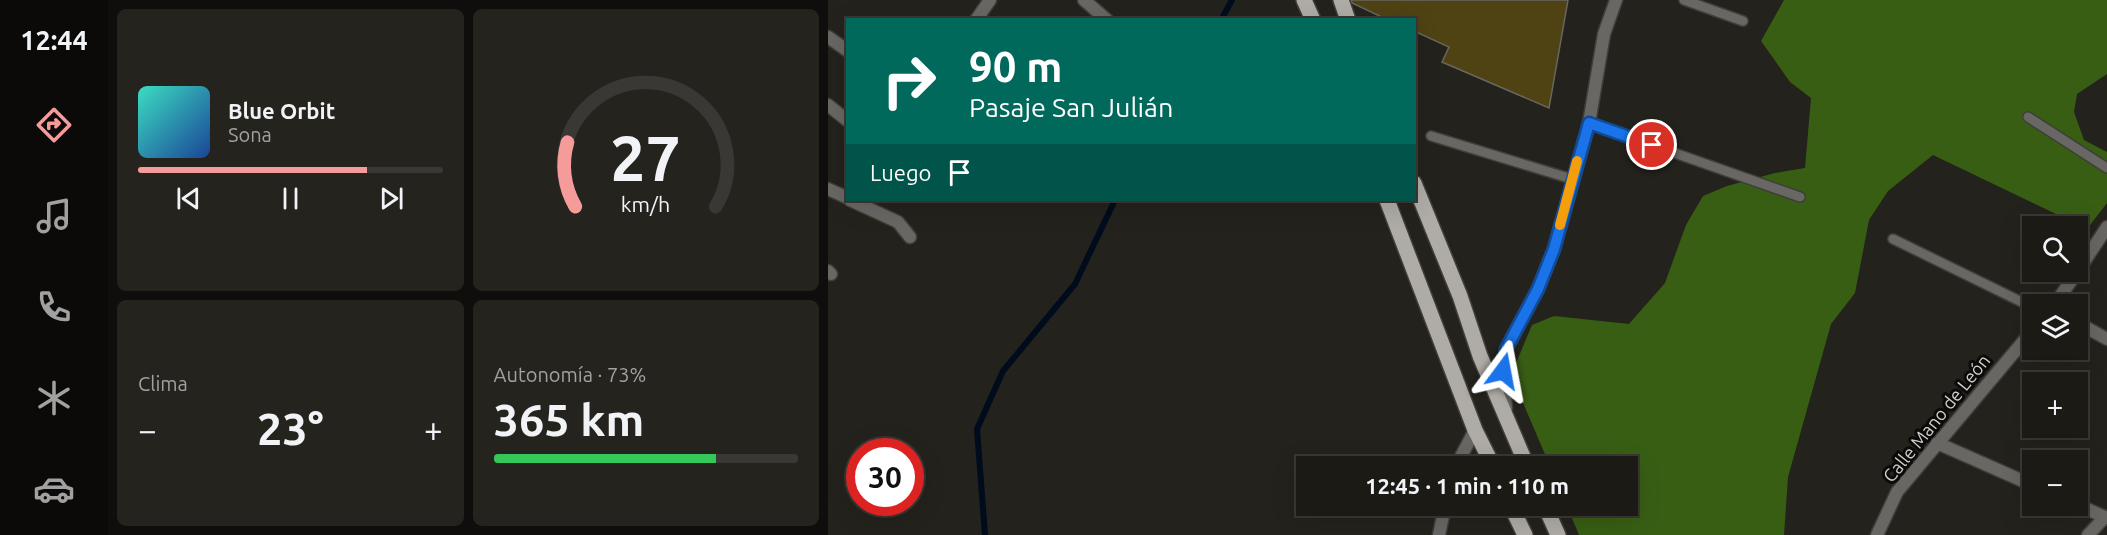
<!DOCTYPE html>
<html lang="es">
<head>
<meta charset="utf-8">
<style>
  :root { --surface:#1b1a15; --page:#24231e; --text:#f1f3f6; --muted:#a0a1a0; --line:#393834; --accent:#f59b9a }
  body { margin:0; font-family:Ubuntu,sans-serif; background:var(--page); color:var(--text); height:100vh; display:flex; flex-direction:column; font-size:22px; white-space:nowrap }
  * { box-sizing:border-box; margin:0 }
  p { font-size:20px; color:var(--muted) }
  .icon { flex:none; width:33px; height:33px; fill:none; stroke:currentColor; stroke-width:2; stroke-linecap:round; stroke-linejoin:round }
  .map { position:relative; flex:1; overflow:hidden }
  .drawer { display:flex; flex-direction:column; gap:9px; padding:9px; background:#0f0e0c; width:720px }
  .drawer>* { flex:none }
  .banner { position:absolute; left:18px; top:18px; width:570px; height:183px; border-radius:0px; box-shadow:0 6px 24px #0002,0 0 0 2px var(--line); background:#00695c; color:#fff; overflow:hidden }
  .tools { position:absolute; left:1194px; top:216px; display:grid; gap:12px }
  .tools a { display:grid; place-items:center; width:66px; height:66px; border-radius:0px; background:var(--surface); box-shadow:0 6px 24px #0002,0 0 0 2px var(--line); font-size:30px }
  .speed { position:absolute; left:18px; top:438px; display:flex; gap:12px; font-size:30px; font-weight:700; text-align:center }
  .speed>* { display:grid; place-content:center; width:78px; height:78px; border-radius:50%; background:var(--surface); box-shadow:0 6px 24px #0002,0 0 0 2px var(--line); line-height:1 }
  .speed .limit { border:9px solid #d22; background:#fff; color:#111 }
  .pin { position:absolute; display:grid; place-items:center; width:51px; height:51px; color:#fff; margin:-26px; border:3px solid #fff; border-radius:50%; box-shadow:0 2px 6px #0007 }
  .me { position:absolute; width:66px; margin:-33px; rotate:13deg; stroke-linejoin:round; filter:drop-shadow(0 0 4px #0008) }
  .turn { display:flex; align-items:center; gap:21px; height:126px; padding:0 24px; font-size:27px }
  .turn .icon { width:78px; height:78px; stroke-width:2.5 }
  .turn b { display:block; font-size:42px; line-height:51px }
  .then { display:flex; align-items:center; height:57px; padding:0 24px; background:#0003; gap:12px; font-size:22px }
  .big { font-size:45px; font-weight:600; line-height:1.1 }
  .drawer .card { flex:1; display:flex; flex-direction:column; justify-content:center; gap:9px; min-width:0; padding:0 21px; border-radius:9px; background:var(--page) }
  .drawer .dial { align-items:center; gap:0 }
  .dial svg { height:156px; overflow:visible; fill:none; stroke:var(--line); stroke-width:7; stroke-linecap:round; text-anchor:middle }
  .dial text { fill:var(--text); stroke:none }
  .song { display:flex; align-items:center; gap:18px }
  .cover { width:72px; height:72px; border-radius:9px; background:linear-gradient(135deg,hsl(170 70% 55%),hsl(220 70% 35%)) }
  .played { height:6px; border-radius:3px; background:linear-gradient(90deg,var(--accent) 75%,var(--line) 75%) }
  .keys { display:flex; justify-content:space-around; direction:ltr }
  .heat { display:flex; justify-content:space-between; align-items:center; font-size:33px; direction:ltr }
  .charge { height:9px; border-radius:4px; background:linear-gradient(90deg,#34c759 73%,var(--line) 0) }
  .drawer .tiles { flex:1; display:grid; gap:9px; grid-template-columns:repeat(2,1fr) }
  .trip { position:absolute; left:468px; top:456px; width:342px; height:60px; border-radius:0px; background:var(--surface); box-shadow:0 6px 24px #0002,0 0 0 2px var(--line); font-weight:600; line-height:60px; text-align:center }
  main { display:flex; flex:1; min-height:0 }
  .tabs { display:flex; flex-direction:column; width:108px; justify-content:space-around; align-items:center; background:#0b0a08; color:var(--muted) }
  .tabs .icon { width:42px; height:42px }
  .tabs .current { color:var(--accent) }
  .tabs b { font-size:27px; color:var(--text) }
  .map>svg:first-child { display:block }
  .forest { fill:#385e14 }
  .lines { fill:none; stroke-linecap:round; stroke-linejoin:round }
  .stream { stroke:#000c1c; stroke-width:6 }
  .building { fill:#4f4314; stroke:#68665f; stroke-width:1.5 }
  .lane-casing { stroke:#403e39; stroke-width:12 }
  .street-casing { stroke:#403e39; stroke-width:15 }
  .primary-casing { stroke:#403e39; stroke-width:18 }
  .lane { stroke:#686764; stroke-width:9 }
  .street { stroke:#686764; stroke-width:12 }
  .primary { stroke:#afaca6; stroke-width:15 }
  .route-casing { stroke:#114b97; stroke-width:15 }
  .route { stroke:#1a73e8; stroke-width:10 }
  .slow { stroke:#f59e0b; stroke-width:10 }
  .labels { text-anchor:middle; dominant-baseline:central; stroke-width:6; stroke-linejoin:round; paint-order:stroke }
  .street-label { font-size:18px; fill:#d3d2cf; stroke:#0c0b09 }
</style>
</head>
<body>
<main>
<nav class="tabs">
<b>12:44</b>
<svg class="icon current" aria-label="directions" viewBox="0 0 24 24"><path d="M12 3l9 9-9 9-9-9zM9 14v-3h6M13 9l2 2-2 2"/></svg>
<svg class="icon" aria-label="music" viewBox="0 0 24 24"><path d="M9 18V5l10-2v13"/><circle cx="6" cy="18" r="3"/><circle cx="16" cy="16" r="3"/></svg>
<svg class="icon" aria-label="phone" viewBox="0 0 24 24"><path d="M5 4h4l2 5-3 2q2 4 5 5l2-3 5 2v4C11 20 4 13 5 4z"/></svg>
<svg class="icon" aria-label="climate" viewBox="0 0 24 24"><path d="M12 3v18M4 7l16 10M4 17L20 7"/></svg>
<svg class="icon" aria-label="car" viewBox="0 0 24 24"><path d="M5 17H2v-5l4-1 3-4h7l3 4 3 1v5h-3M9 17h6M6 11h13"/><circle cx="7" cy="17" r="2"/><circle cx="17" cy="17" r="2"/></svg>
</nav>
<section class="drawer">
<div class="tiles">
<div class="card">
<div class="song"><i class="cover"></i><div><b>Blue Orbit</b><p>Sona</p></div></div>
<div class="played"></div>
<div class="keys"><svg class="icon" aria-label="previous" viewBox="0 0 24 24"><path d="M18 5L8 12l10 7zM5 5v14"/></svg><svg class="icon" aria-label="pause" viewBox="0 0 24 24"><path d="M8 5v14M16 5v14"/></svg><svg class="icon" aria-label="next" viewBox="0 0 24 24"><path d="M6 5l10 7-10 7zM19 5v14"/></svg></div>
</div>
<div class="card dial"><svg viewBox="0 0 100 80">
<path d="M14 69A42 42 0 1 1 86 69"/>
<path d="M14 69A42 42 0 0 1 10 36" stroke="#f59b9a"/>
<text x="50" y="56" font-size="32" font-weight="700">27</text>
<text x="50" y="72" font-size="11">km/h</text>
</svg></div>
<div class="card"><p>Clima</p>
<div class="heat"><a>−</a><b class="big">23°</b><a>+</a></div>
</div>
<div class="card"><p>Autonomía · 73%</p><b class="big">365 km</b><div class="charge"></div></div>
</div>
</section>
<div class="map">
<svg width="1279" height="535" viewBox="0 0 1279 535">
  <rect width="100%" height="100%" fill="#24221c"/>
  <path class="forest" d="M 956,0 L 1279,0 L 1279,74 L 1249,94 L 1246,112 L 1256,140 L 1279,152 L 1279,203 L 1259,229 L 1105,155 L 1060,191 L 1041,220 L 1027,293 L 1003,324 L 960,477 L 956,535 L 751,535 L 739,506 L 800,506 L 800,466 L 722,466 L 683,375 L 704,325 L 726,316 L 801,324 L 837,283 L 858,225 L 875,196 L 899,186 L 947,173 L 977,168 L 983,98 L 962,82 L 933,41 Z"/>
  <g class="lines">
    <g class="stream">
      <path d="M 393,20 L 404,0"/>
      <path d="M 157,535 L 149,429 L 175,371 L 247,284 L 287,200"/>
    </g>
  </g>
  <path class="building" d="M 523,0 L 740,0 L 721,108 L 614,62 L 621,47 L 586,31 L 586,20 L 560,20 L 524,3 Z"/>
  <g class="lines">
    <g class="lane-casing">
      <g id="lane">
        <path d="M 856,0 L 915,21"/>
        <path d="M 1200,117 L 1279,168"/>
        <path d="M 761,123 L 972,197"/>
        <path d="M 603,136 L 744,179"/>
        <path d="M 1065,239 L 1204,307"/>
      </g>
    </g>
    <g class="street-casing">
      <g id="street">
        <path d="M 256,0 L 279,20"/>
        <path d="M 148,20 L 162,0"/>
        <path d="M 0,37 L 20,51"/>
        <path d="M 0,105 L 20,121"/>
        <path d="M 0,189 L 20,198"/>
        <path d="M 22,200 L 70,222 L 82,237"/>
        <path d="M 0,271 L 3,274"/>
        <path d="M 1250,271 L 1279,227"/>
        <path d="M 1227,304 L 1249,272"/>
        <path d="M 1250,323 L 1279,339"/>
        <path d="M 678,408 L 675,371 L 678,349 L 710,289 L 726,249 L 761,123 L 776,34 L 788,0"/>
        <path d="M 1109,443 L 1204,485"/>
        <path d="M 628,466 L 647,430"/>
        <path d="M 1250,505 L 1279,518"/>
        <path d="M 611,535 L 617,506"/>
        <path d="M 1049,535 L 1069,492 L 1204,331"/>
        <path d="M 1260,535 L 1277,517"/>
      </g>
    </g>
    <g class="primary-casing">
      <g id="primary">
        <path d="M 476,0 L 485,20"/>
        <path d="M 513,0 L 520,20"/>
        <path d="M 586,183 L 632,296 L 652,356 L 699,466"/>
        <path d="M 559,200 L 647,430 L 665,466"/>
        <path d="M 683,506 L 697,535"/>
        <path d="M 717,506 L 730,535"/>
      </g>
    </g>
    <use href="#lane" class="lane"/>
    <use href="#street" class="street"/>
    <use href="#primary" class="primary"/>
  </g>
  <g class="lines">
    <g class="route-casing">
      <path id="route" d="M 675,371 L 678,349 L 710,289 L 726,249 L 761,123 L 824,145"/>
    </g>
    <use href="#route" class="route"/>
    <path class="slow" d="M 732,225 L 749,161"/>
  </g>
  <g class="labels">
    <g class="street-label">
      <text transform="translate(1108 418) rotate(-51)">Calle Mano de León</text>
    </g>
  </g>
</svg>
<div class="tools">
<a><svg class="icon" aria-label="search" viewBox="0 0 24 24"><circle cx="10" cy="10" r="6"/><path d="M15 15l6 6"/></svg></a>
<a><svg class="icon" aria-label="layers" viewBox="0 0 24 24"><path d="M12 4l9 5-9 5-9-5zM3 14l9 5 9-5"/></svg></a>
<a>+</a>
<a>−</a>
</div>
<div class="speed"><div class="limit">30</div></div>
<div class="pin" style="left:824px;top:145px;background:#d93025"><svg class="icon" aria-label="arrive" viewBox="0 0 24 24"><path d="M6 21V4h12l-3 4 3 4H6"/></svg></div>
<svg class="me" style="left:675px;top:371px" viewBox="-20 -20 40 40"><path d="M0-17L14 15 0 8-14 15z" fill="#1a73e8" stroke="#fff" stroke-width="4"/></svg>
<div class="trip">12:45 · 1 min · 110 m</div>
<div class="banner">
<div class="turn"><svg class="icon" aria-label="right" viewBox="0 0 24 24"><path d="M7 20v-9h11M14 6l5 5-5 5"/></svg><div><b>90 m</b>Pasaje San Julián</div></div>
<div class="then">Luego<svg class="icon" aria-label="arrive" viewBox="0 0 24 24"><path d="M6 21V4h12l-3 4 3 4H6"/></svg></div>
</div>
</div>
</main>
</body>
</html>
